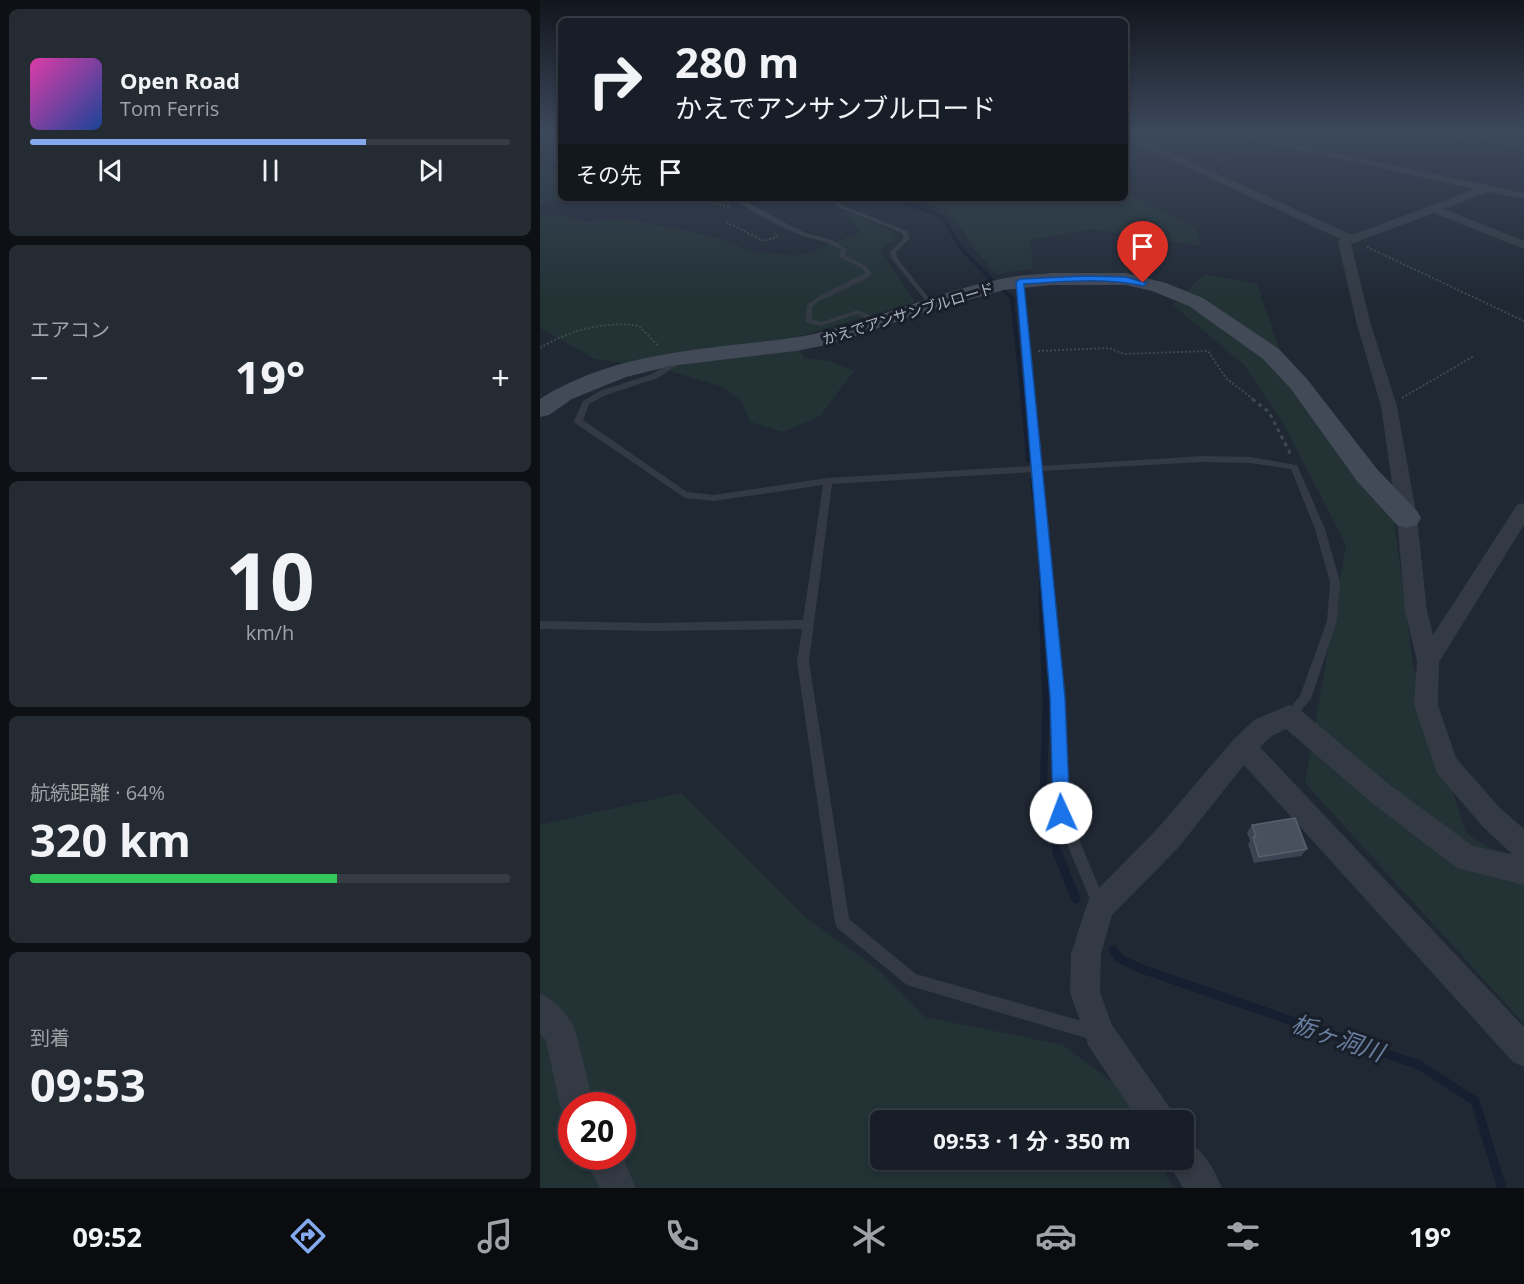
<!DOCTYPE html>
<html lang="ja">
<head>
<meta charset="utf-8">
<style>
  :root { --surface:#181e27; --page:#252b33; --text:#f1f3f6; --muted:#9fa2a7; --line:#363c44; --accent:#85a9ef }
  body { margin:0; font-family:"Open Sans","Noto Sans JP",sans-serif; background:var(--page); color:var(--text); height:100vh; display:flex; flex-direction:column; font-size:22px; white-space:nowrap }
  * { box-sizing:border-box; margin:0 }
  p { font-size:20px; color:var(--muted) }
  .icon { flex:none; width:33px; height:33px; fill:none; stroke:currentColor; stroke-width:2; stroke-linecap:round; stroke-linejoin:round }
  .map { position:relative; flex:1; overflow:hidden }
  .sheet { display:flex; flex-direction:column; gap:9px; padding:9px; background:#0d1015; width:540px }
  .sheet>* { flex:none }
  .hud { position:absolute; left:18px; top:18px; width:570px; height:183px; border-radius:9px; box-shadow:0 3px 9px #0003,0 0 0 2px var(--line); background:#181e27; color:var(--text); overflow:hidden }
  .speed { position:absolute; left:18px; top:1092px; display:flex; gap:12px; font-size:30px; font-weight:700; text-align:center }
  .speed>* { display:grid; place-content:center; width:78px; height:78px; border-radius:50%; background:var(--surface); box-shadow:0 3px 9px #0003,0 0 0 2px var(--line); line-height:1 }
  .speed .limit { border:9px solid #d22; background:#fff; color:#111 }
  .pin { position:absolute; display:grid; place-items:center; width:51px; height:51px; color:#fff; margin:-62px -26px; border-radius:50% 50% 50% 0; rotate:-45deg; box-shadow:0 0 6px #0007 }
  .pin .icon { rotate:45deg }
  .me { position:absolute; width:66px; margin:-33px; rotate:358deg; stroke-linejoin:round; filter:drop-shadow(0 0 4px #0008) }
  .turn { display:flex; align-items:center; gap:21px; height:126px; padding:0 18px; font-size:27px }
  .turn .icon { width:78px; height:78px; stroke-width:2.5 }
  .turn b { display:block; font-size:42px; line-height:51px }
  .then { display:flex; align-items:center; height:57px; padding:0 18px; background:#0003; gap:12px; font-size:22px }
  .big { font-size:45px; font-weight:700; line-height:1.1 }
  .sheet .card { flex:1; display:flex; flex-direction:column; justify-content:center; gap:9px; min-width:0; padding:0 21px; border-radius:9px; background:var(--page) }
  .sheet .dial { align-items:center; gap:0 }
  .dial b { font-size:78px; line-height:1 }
  .song { display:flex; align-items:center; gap:18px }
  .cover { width:72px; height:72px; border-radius:9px; background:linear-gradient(135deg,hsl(320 70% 55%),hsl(220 70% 35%)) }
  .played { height:6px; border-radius:3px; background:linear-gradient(90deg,var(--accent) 70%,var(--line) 70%) }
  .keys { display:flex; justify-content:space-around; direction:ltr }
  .heat { display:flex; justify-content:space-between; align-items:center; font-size:33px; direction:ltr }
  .charge { height:9px; border-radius:4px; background:linear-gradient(90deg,#34c759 64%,var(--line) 0) }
  .trip { position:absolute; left:330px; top:1110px; width:324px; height:60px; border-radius:9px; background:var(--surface); box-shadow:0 3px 9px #0003,0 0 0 2px var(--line); font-weight:700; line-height:60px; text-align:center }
  .dock { display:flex; height:96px; justify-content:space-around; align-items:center; background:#0a0c10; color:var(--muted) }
  .dock .icon { width:42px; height:42px }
  .dock .on { color:var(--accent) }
  .dock b { font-size:27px; color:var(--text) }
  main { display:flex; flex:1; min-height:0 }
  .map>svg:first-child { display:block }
  .green { fill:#223235; fill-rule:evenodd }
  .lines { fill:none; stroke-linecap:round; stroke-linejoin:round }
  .stream-far4 { stroke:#151f30; stroke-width:3 }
  .stream-far3 { stroke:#151f30; stroke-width:4 }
  .stream-far2 { stroke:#151f30; stroke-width:5 }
  .stream-far1 { stroke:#151f30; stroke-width:7 }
  .stream { stroke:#151f30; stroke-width:9 }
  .path-far1 { stroke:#3b4b4d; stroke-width:2; stroke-dasharray:2 2; stroke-linecap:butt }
  .path { stroke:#3b4b4d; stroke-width:3; stroke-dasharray:4 4; stroke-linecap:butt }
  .lane { fill:#333a44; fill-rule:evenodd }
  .street { fill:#333a44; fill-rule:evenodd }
  .secondary { fill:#424957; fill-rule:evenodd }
  .wall { fill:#3c4352 }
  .building { fill:#48505e; stroke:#585f6e; stroke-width:1.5 }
  .route { fill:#1a73e8; stroke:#114b97; stroke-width:1.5 }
  .labels { text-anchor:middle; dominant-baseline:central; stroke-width:6; stroke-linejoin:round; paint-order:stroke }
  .far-street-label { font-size:15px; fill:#adb4c2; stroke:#191f29 }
  .near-water-label { font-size:24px; font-style:italic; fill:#687d9f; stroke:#191f29 }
</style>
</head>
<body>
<main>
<section class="sheet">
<div class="card">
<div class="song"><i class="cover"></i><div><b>Open Road</b><p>Tom Ferris</p></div></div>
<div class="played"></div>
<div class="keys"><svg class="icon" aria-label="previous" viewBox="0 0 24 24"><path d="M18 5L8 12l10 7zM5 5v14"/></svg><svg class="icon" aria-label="pause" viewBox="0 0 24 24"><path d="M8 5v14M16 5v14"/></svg><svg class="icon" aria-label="next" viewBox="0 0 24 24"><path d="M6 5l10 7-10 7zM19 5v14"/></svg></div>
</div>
<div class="card"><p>エアコン</p>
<div class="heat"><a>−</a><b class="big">19°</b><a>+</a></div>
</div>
<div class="card dial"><b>10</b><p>km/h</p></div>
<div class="card"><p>航続距離 · 64%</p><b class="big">320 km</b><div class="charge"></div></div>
<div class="card"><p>到着</p><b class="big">09:53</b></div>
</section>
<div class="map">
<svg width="984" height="1188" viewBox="0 0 984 1188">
  <rect width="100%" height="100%" fill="#202834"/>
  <g class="green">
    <path d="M 0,133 L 21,133 L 21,198 L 31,198 L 9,202 L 0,207 Z"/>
    <path d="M 773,133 L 980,133 C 911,140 842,145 773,133 Z"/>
    <path d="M 585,190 L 656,228 L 661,246 L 552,229 L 491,240 L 492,269 L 456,274 L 433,248 L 422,228 L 405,210 L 373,198 L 585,198 Z"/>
    <path d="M 302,210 L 352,231 L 358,238 L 340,250 L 375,302 L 254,338 L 264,358 L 290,361 L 314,371 L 280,416 L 243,432 L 210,422 L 201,401 L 183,387 L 123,369 L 55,359 L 0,328 L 0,212 L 45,222 L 87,219 L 164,234 L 213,251 L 260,256 L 321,232 Z"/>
    <path d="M 664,274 L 717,284 L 742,357 L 854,520 L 873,666 L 926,833 L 984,870 L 984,1024 L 765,783 L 806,545 L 742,421 L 705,366 L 633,305 Z"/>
    <path d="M 141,793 L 265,917 L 339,970 L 385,1017 L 523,1045 L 583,1090 L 598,1120 L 340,1120 L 340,1160 L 618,1160 L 633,1188 L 0,1188 L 0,825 ZM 32,1106 L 82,1106 L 82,1156 L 32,1156 Z"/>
  </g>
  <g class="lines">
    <g class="stream-far4">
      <path d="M 0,160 L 21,168"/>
      <path d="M 356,198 L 403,217 L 421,249"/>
    </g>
    <g class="stream-far3">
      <path d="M 421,248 L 453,281"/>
      <path d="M 464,291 L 472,298 L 483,400"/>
    </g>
    <g class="stream-far2">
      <path d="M 483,399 L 489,460"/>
      <path d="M 492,480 L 497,515"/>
      <path d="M 500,549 L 502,597"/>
    </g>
    <path class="stream-far1" d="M 502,596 L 506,704 L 503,800 L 506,825 L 518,854"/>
    <g class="stream">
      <path d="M 517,852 L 536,899"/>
      <path d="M 573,950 L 580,959 L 602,969 L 879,1065 L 935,1101 L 962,1188"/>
    </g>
    <g class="path-far1">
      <path d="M 938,133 L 935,136 L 984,149"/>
      <path d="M 953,133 L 962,135"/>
      <path d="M 913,142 L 921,137 L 935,136"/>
      <path d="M 677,162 L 713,150"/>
      <path d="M 152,198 L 189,207"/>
      <path d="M 186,222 L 224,241 L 237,237 L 235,233"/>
      <path d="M 827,247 L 984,321"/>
      <path d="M 0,348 C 28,331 66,320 99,326 L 118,346"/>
      <path d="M 498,351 L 569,348 L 584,354 L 668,351 L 686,378 L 714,400"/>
      <path d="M 862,398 L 934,356"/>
    </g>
    <path class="path" d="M 712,399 L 729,412 L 751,455"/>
    <g class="lane">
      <path d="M 193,198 L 200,198 L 249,225 L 266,233 L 292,240 L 307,250 L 304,255 L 326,266 L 332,274 L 324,280 L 278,302 L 272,307 L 272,319 L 281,322 L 318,310 L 340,320 L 340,324 L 334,324 L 317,314 L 281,326 L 265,322 L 267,305 L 281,295 L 325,273 L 322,268 L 299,257 L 301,250 C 289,241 274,240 261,235 C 238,226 212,213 193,198 Z"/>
      <path d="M 289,198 L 295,198 L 304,206 L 367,231 L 370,238 L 356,252 L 357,258 L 393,303 L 393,305 L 389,305 L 351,258 L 350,252 L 364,238 L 362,233 L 300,208 Z"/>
      <path d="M 480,280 L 483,282 L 501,466 L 663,456 L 710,457 L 757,465 L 785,529 L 800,582 L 797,621 L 771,699 L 753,720 L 749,721 L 745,720 L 743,716 L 760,696 L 787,621 L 790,582 L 775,529 L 751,469 L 710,463 L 663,462 L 502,471 L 524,697 L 528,813 L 566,904 L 564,909 L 559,911 L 554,909 L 514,813 L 512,697 L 493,472 L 292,484 L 269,662 L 309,919 L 376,974 L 556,1025 L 562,1027 L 564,1033 L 562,1039 L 556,1041 L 367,985 L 297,928 L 295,923 L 257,662 L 262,629 L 116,631 L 0,629 L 0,621 L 116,623 L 263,620 L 283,485 L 174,501 L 145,498 L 35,423 L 34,421 L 43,401 L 60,391 L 112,374 L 137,357 L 143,357 L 143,361 L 118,378 L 66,395 L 49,404 L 43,420 L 147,492 L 174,495 L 288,478 L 492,466 L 477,282 Z"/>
    </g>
    <g class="street">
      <path d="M 586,133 L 596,133 L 600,138 L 812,235 L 935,189 L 682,133 L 701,133 L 984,193 L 984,199 L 948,192 L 904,209 L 984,241 L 984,249 L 894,213 L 811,244 L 831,325 L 857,406 L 877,518 L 887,611 L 893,635 L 977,505 L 984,503 L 984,525 L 899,662 L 898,705 L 916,758 L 960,808 L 984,829 L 984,885 L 917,868 L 832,803 L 746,729 L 732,736 L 720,747 L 984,1027 L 984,1067 L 973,1062 L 704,765 L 638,848 L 572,915 L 561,954 L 560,992 L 572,1025 L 630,1108 L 635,1120 L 598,1120 L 548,1045 L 530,992 L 531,954 L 546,907 L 550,897 L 618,828 L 694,739 L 714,720 L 749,705 L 758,708 L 850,785 L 933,846 L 972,854 L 942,826 L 897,773 L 874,705 L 877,661 L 865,611 L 857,518 L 841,406 L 817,325 L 798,242 L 800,239 L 594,142 Z"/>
      <path d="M 0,994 C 17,1001 29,1016 36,1032 L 54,1106 L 32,1106 L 32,1121 L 25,1118 L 20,1106 L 6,1040 L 0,1034 Z"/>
      <path d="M 644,1140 C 663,1148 674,1169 682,1188 L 643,1188 L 627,1160 L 644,1160 Z"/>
      <path d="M 43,1156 L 82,1156 L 96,1188 L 60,1188 Z"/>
    </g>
    <path class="secondary" d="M 511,273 L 586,273 L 626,283 L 663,298 L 739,349 L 767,379 L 837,469 L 877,511 L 881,518 L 877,525 L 867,528 L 857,525 L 817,481 L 751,389 L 723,359 L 649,306 L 612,291 L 586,285 L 511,285 L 464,290 L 398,308 L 291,344 L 256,351 L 130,366 L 86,377 L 32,399 L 9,415 L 0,417 L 0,399 C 62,359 138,351 210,343 C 235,340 261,338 286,331 C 345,316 401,291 461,279 C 477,275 495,275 511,273 Z"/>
  </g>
  <path class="wall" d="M 712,825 L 767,849 L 761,856 L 714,863 L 708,844 L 710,841 L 707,832 Z"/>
  <path class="building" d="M 755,818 L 767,849 L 719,857 L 713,837 L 716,837 L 712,825 Z"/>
  <linearGradient id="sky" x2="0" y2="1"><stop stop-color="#12161d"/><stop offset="0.44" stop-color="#3c485c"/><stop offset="1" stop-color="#3c485c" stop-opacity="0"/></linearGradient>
  <rect width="984" height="299" fill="url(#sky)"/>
  <path class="route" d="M 546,276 L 586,277 L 607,283 L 603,286 C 564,277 523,282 484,284 L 525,697 L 530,813 L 527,819 L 521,821 L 515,819 L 513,813 L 510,697 L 476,282 L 480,279 Z"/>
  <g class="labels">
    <g class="far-street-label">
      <text transform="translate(368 313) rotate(-17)">かえでアンサンブルロード</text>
    </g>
    <g class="near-water-label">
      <text transform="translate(798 1037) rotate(19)">栃ヶ洞川</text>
    </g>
  </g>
</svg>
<div class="speed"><div class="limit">20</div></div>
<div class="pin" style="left:603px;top:283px;background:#d93025"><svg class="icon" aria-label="arrive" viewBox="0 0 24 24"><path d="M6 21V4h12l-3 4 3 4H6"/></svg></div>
<svg class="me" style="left:521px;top:813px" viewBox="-20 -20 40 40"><circle r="19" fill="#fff"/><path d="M0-13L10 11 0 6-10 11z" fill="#1a73e8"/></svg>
<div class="trip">09:53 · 1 分 · 350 m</div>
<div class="hud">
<div class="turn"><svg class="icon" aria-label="right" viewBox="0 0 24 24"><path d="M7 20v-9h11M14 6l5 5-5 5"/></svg><div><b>280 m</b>かえでアンサンブルロード</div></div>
<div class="then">その先<svg class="icon" aria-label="arrive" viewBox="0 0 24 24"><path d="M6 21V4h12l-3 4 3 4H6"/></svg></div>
</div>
</div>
</main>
<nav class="dock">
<b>09:52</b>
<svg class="icon on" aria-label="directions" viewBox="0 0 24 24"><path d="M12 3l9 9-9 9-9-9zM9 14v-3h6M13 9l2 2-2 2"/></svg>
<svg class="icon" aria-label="music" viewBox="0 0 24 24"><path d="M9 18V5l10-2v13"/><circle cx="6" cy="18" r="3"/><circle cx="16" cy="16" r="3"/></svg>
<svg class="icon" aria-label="phone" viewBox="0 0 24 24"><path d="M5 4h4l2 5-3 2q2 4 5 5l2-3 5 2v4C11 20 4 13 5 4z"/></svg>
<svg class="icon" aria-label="climate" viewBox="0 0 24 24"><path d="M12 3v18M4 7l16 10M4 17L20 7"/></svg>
<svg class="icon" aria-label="car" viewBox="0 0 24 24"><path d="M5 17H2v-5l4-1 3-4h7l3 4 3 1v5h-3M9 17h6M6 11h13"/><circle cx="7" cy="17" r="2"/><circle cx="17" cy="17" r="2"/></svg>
<svg class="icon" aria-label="filters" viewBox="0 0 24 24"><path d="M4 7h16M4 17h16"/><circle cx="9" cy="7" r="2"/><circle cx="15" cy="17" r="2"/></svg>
<b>19°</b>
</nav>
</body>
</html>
